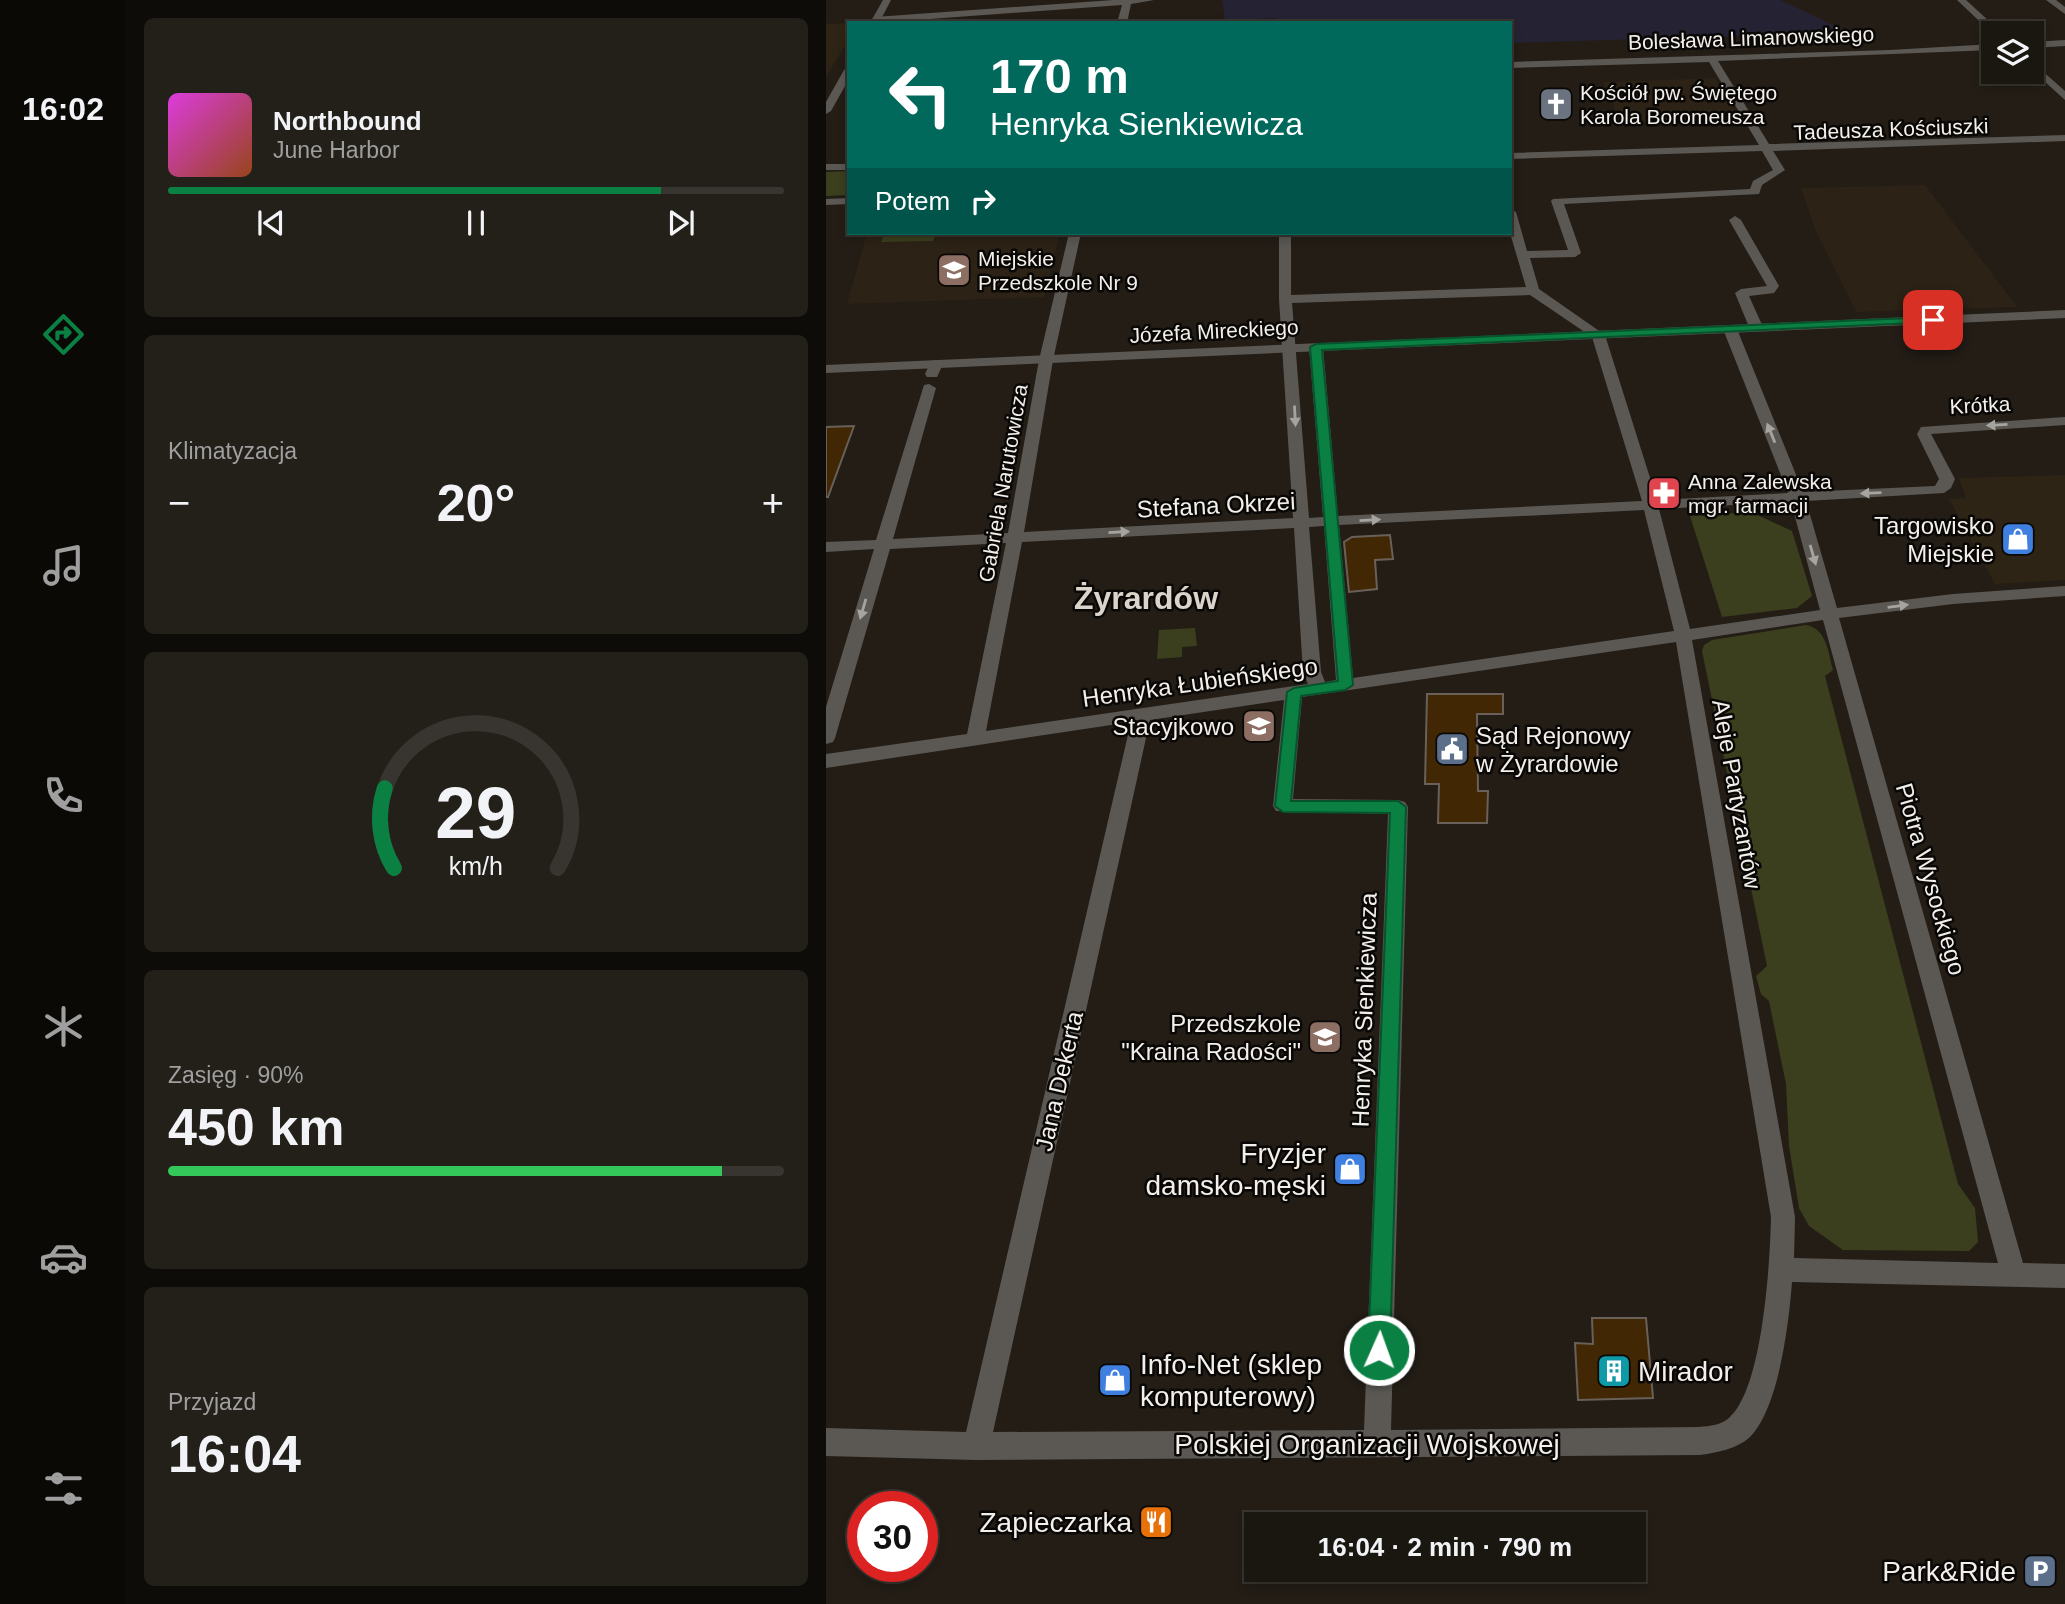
<!DOCTYPE html>
<html lang="pl">
<head>
<meta charset="utf-8">
<style>
  :root { --surface:#1a1610; --page:#231f19; --text:#f1f3f6; --muted:#9f9f9f; --line:#383530; --accent:#0b8043 }
  body { margin:0; font-family:Helvetica,sans-serif; background:var(--page); color:var(--text); height:100vh; display:flex; flex-direction:column; font-size:26px; white-space:nowrap }
  * { box-sizing:border-box; margin:0 }
  p { font-size:23px; color:var(--muted) }
  .icon { flex:none; width:38px; height:38px; fill:none; stroke:currentColor; stroke-width:2; stroke-linecap:round; stroke-linejoin:round }
  .map { position:relative; flex:1; overflow:hidden }
  .details { display:flex; flex-direction:column; gap:18px; padding:18px; background:#0e0c09; width:700px }
  .details>* { flex:none }
  .hud { position:absolute; left:21px; top:21px; width:665px; height:214px; border-radius:0px; box-shadow:0 4px 10px #0003,0 0 0 2px var(--line); background:#00695c; color:#fff; overflow:hidden }
  .tools { position:absolute; left:1155px; top:21px; display:grid; gap:14px }
  .tools a { display:grid; place-items:center; width:63px; height:63px; border-radius:0px; background:var(--surface); box-shadow:0 4px 10px #0003,0 0 0 2px var(--line); font-size:35px }
  .speed { position:absolute; left:21px; top:1491px; display:flex; gap:14px; font-size:35px; font-weight:700; text-align:center }
  .speed>* { display:grid; place-content:center; width:91px; height:91px; border-radius:50%; background:var(--surface); box-shadow:0 4px 10px #0003,0 0 0 2px var(--line); line-height:1 }
  .speed .limit { border:10px solid #d22; background:#fff; color:#111 }
  .pin { position:absolute; display:grid; place-items:center; width:60px; height:60px; color:#fff; margin:-30px; border-radius:14px; box-shadow:0 4px 10px #0006 }
  .me { position:absolute; width:77px; margin:-38px; rotate:2deg; stroke-linejoin:round; filter:drop-shadow(0 0 5px #0008) }
  .turn { display:flex; align-items:center; gap:24px; height:147px; padding:0 28px; font-size:32px }
  .turn .icon { width:91px; height:91px; stroke-width:2.5 }
  .turn b { display:block; font-size:49px; line-height:60px }
  .then { display:flex; align-items:center; height:66px; padding:0 28px; background:#0003; gap:14px; font-size:26px }
  .big { font-size:52px; font-weight:700; line-height:1.1 }
  .details .card { flex:1; display:flex; flex-direction:column; justify-content:center; gap:10px; min-width:0; padding:0 24px; border-radius:10px; background:var(--page) }
  .details .dial { align-items:center; gap:0 }
  .dial svg { height:182px; overflow:visible; fill:none; stroke:var(--line); stroke-width:7; stroke-linecap:round; text-anchor:middle }
  .dial text { fill:var(--text); stroke:none }
  .song { display:flex; align-items:center; gap:21px }
  .cover { width:84px; height:84px; border-radius:10px; background:linear-gradient(135deg,hsl(300 70% 55%),hsl(20 70% 35%)) }
  .played { height:7px; border-radius:4px; background:linear-gradient(90deg,var(--accent) 80%,var(--line) 80%) }
  .keys { display:flex; justify-content:space-around; direction:ltr }
  .heat { display:flex; justify-content:space-between; align-items:center; font-size:38px; direction:ltr }
  .charge { height:10px; border-radius:5px; background:linear-gradient(90deg,#34c759 90%,var(--line) 0) }
  .trip { position:absolute; left:418px; top:1512px; width:402px; height:70px; border-radius:0px; background:var(--surface); box-shadow:0 4px 10px #0003,0 0 0 2px var(--line); font-weight:700; line-height:70px; text-align:center }
  main { display:flex; flex:1; min-height:0 }
  .menu { display:flex; flex-direction:column; width:126px; justify-content:space-around; align-items:center; background:#0a0906; color:var(--muted) }
  .menu .icon { width:49px; height:49px }
  .menu .active { color:var(--accent) }
  .menu b { font-size:32px; color:var(--text) }
  .map>svg:first-child { display:block }
  .commercial { fill:#2e2415 }
  .built { fill:#2c2216 }
  .medical { fill:#252333 }
  .green { fill:#3b3f1d }
  .building { fill:#412703; stroke:#696159; stroke-width:2 }
  .lines { fill:none; stroke-linecap:round; stroke-linejoin:round }
  .minor { fill:#5b5854; fill-rule:evenodd }
  .tertiary { fill:#5b5854; fill-rule:evenodd }
  .oneway { fill:#a7a49f }
  .route { fill:#0b8043; stroke:#07532c; stroke-width:2 }
  .labels { text-anchor:middle; dominant-baseline:central; stroke-width:5; stroke-linejoin:round; paint-order:stroke }
  .far-street-label { font-size:21px; fill:#f3efea; stroke:#0a0806 }
  .far-poi-label { font-size:21px; fill:#f3efea; stroke:#0a0806; text-anchor:start }
  .street-label { font-size:24px; fill:#f3efea; stroke:#0a0806 }
  .poi-label { font-size:24px; fill:#f3efea; stroke:#0a0806; text-anchor:end }
  .near-poi-label { font-size:28px; fill:#f3efea; stroke:#0a0806; text-anchor:end }
  .near-street-label { font-size:28px; fill:#f3efea; stroke:#0a0806 }
  .district-label { font-size:32px; font-weight:bold; fill:#dcd3ca; stroke:#0a0806 }
</style>
</head>
<body>
<main>
<nav class="menu">
<b>16:02</b>
<svg class="icon active" aria-label="directions" viewBox="0 0 24 24"><path d="M12 3l9 9-9 9-9-9zM9 14v-3h6M13 9l2 2-2 2"/></svg>
<svg class="icon" aria-label="music" viewBox="0 0 24 24"><path d="M9 18V5l10-2v13"/><circle cx="6" cy="18" r="3"/><circle cx="16" cy="16" r="3"/></svg>
<svg class="icon" aria-label="phone" viewBox="0 0 24 24"><path d="M5 4h4l2 5-3 2q2 4 5 5l2-3 5 2v4C11 20 4 13 5 4z"/></svg>
<svg class="icon" aria-label="climate" viewBox="0 0 24 24"><path d="M12 3v18M4 7l16 10M4 17L20 7"/></svg>
<svg class="icon" aria-label="car" viewBox="0 0 24 24"><path d="M5 17H2v-5l4-1 3-4h7l3 4 3 1v5h-3M9 17h6M6 11h13"/><circle cx="7" cy="17" r="2"/><circle cx="17" cy="17" r="2"/></svg>
<svg class="icon" aria-label="filters" viewBox="0 0 24 24"><path d="M4 7h16M4 17h16"/><circle cx="9" cy="7" r="2"/><circle cx="15" cy="17" r="2"/></svg>
</nav>
<section class="details">
<div class="card">
<div class="song"><i class="cover"></i><div><b>Northbound</b><p>June Harbor</p></div></div>
<div class="played"></div>
<div class="keys"><svg class="icon" aria-label="previous" viewBox="0 0 24 24"><path d="M18 5L8 12l10 7zM5 5v14"/></svg><svg class="icon" aria-label="pause" viewBox="0 0 24 24"><path d="M8 5v14M16 5v14"/></svg><svg class="icon" aria-label="next" viewBox="0 0 24 24"><path d="M6 5l10 7-10 7zM19 5v14"/></svg></div>
</div>
<div class="card"><p>Klimatyzacja</p>
<div class="heat"><a>−</a><b class="big">20°</b><a>+</a></div>
</div>
<div class="card dial"><svg viewBox="0 0 100 80">
<path d="M14 69A42 42 0 1 1 86 69"/>
<path d="M14 69A42 42 0 0 1 10 34" stroke="#0b8043"/>
<text x="50" y="56" font-size="32" font-weight="700">29</text>
<text x="50" y="72" font-size="11">km/h</text>
</svg></div>
<div class="card"><p>Zasięg · 90%</p><b class="big">450 km</b><div class="charge"></div></div>
<div class="card"><p>Przyjazd</p><b class="big">16:04</b></div>
</section>
<div class="map">
<svg width="1239" height="1604" viewBox="0 0 1239 1604">
  <rect width="100%" height="100%" fill="#231d16"/>
  <g class="commercial">
    <path d="M 23,23 L 20,44 L 0,77 L 0,24 Z"/>
    <path d="M 1239,475 L 1239,580 L 1169,584 L 1123,499 L 1140,498 L 1133,478 Z"/>
  </g>
  <g class="built">
    <path d="M 889,78 L 913,119 L 795,123 L 777,82 Z"/>
    <path d="M 1099,185 L 1191,307 L 1030,312 L 990,232 L 975,188 Z"/>
    <path d="M 41,233 L 170,233 L 171,236 L 234,233 L 218,297 L 21,304 Z"/>
  </g>
  <path class="medical" d="M 396,0 L 954,0 L 1025,33 L 684,43 L 684,23 L 451,23 L 450,18 L 399,20 Z"/>
  <g class="green">
    <path d="M 23,171 L 23,195 L 0,196 L 0,172 Z"/>
    <path d="M 59,233 L 110,233 L 107,241 L 55,242 Z"/>
    <path d="M 925,512 L 966,531 L 986,596 L 971,608 L 896,617 L 864,516 Z"/>
    <path d="M 980,625 C 1001,629 1002,652 1007,670 L 999,676 L 1132,1184 L 1149,1208 L 1152,1242 L 1143,1251 L 1017,1250 L 983,1226 L 973,1208 L 963,1146 L 960,1084 L 943,1001 L 935,994 L 930,976 L 941,966 L 876,651 L 878,645 L 886,640 Z"/>
    <path d="M 369,628 L 371,646 L 356,647 L 356,657 L 331,659 L 333,630 Z"/>
  </g>
  <g class="building">
    <path d="M 28,426 L 2,497 L 0,497 L 0,427 Z"/>
    <path d="M 564,535 L 567,559 L 549,560 L 551,589 L 523,592 L 518,542 L 526,537 Z"/>
    <path d="M 601,694 L 677,694 L 677,714 L 651,714 L 652,791 L 662,791 L 661,823 L 612,823 L 613,784 L 599,784 Z"/>
    <path d="M 766,1318 L 820,1318 L 827,1398 L 752,1400 L 749,1343 L 767,1344 Z"/>
  </g>
  <g class="lines">
    <g class="minor">
      <path d="M 287,0 L 328,0 L 305,4 L 301,23 L 291,23 L 296,5 L 49,23 L 44,20 L 49,17 Z"/>
      <path d="M 1131,0 L 1140,0 L 1176,33 L 1167,34 Z"/>
      <path d="M 1220,0 L 1230,0 L 1239,7 L 1239,14 Z"/>
      <path d="M 1239,40 L 1239,46 L 1206,48 L 1206,42 Z"/>
      <path d="M 1167,44 L 1167,50 L 892,61 L 943,144 L 1239,135 L 1239,141 L 947,151 L 959,170 L 936,185 L 933,194 L 738,204 L 755,253 L 749,257 L 704,258 L 713,289 L 779,335 L 831,500 L 962,493 L 897,329 L 904,325 L 911,329 L 977,492 L 1109,486 L 1113,479 L 1091,434 L 1095,427 L 1239,417 L 1239,425 L 1105,434 L 1129,479 L 1125,488 L 1118,493 L 980,501 L 1011,608 L 1127,594 L 1239,586 L 1239,596 L 1127,604 L 1013,618 L 1197,1263 L 1239,1264 L 1239,1288 L 966,1282 C 963,1322 953,1408 924,1437 C 911,1449 890,1453 873,1455 L 150,1460 L 0,1456 L 0,1428 L 140,1432 L 305,722 L 0,768 L 0,754 L 141,734 L 180,543 L 64,549 L 9,738 L 7,742 L 0,744 L 0,707 L 48,549 L 0,552 L 0,542 L 50,540 L 98,385 L 103,384 L 110,388 L 67,539 L 182,533 L 213,360 L 243,233 L 255,233 L 227,360 L 198,532 L 467,518 L 453,299 L 453,233 L 465,233 L 465,295 L 700,287 L 684,233 L 684,209 L 690,212 L 701,251 L 742,250 L 725,201 L 727,199 L 924,189 L 927,181 L 947,170 L 936,151 L 684,159 L 684,153 L 933,145 L 883,62 L 684,68 L 684,62 L 1064,50 ZM 704,295 L 766,337 L 816,501 L 512,516 L 497,347 L 490,343 L 483,347 L 497,517 L 483,518 L 466,303 ZM 965,502 L 994,610 L 864,629 L 833,509 ZM 818,510 L 848,631 L 527,678 L 513,525 ZM 498,526 L 510,680 L 499,682 L 495,672 L 483,527 ZM 468,528 L 477,672 L 482,684 L 160,731 L 196,542 ZM 997,620 L 1172,1263 L 968,1258 L 969,1217 L 866,640 ZM 850,642 L 945,1217 C 944,1262 937,1387 904,1417 C 896,1425 884,1426 873,1427 L 565,1430 L 582,807 L 579,802 L 572,800 L 467,799 L 476,697 ZM 458,700 L 447,806 L 450,811 L 562,814 L 538,1430 L 167,1432 L 324,720 Z"/>
      <path d="M 1206,62 L 1239,91 L 1239,100 L 1206,70 Z"/>
      <rect x="0" y="164" width="23" height="6"/>
      <path d="M 23,198 L 23,204 L 0,205 L 0,199 Z"/>
      <path d="M 909,216 L 915,220 L 953,286 L 948,293 L 923,296 L 937,327 L 930,331 L 923,327 L 909,293 L 915,289 L 941,286 L 903,220 Z"/>
      <path d="M 110,360 L 117,364 L 111,377 L 101,377 L 99,374 L 105,361 Z"/>
    </g>
    <g class="tertiary">
      <path d="M 57,0 L 65,0 L 53,23 L 44,23 Z"/>
      <path d="M 23,67 L 23,79 L 5,111 L 0,114 L 0,102 L 18,70 Z"/>
      <path d="M 1239,310 L 1239,318 L 0,373 L 0,365 Z"/>
    </g>
  </g>
  <defs><path id="oneway-solid" d="M-6-.8H1V-3.2L6.5 0L1 3.2V.8H-6Z" transform="scale(1.75)"/></defs>
  <g class="oneway">
    <use href="#oneway-solid" transform="translate(469 416) rotate(87)"/>
    <use href="#oneway-solid" transform="translate(1171 425) rotate(177)"/>
    <use href="#oneway-solid" transform="translate(945 433) rotate(-112)"/>
    <use href="#oneway-solid" transform="translate(1045 493) rotate(178)"/>
    <use href="#oneway-solid" transform="translate(544 520) rotate(-3)"/>
    <use href="#oneway-solid" transform="translate(293 532) rotate(-3)"/>
    <use href="#oneway-solid" transform="translate(987 555) rotate(74)"/>
    <use href="#oneway-solid" transform="translate(1072 606) rotate(-7)"/>
    <use href="#oneway-solid" transform="translate(37 609) rotate(106)"/>
  </g>
  <path class="route" d="M 1107,317 L 1112,320 L 1111,322 L 496,350 L 527,685 L 519,690 L 475,696 L 465,801 L 572,801 L 580,807 L 564,1350 L 561,1357 L 553,1360 L 545,1357 L 542,1350 L 564,813 L 457,812 L 449,806 L 461,692 L 468,688 L 512,681 L 484,347 L 490,344 Z"/>
  <defs>
    <g id="church-square" transform="scale(1.75)"><rect x="-9" y="-9" width="18" height="18" rx="4" fill="#6b7280" stroke="#0a0806"/><path d="M-1.2-6h2.4v3.5h3.3v2.4h-3.3V6h-2.4V-.1h-3.3v-2.4h3.3Z" fill="#fff"/></g>
    <g id="school-square" transform="scale(1.75)"><rect x="-9" y="-9" width="18" height="18" rx="4" fill="#8d6e63" stroke="#0a0806"/><path d="M0-5L7-2L0 1L-7-2ZM-4 1L0 2.5L4 1V4Q0 6-4 4Z" fill="#fff"/></g>
    <g id="pharmacy-square" transform="scale(1.75)"><rect x="-9" y="-9" width="18" height="18" rx="4" fill="#e0444e" stroke="#0a0806"/><path d="M-2-6h4v4h4v4h-4v4h-4v-4h-4v-4h4Z" fill="#fff"/></g>
    <g id="shop-square" transform="scale(1.75)"><rect x="-9" y="-9" width="18" height="18" rx="4" fill="#3f7fe0" stroke="#0a0806"/><path d="M-5-2.5h2.3a2.7 3.5 0 0 1 5.4 0H5L5.5 6h-11ZM-1.5-2.5h3a1.5 2.3 0 0 0-3 0Z" fill="#fff"/></g>
    <g id="civic-square" transform="scale(1.75)"><rect x="-9" y="-9" width="18" height="18" rx="4" fill="#5c6f8a" stroke="#0a0806"/><path d="M-.6-6.5H3V-4.5H.6V-3L4-1V1h2V6H-6V1h2V-1L-.6-3ZM-1.2 2.5V6h2.4V2.5Z" fill="#fff"/></g>
    <g id="building-square" transform="scale(1.75)"><rect x="-9" y="-9" width="18" height="18" rx="4" fill="#0f9aa8" stroke="#0a0806"/><path d="M-4-6H4V6H1V3H-1V6H-4ZM-2.5-4.3h1.7v1.8h-1.7ZM.8-4.3h1.7v1.8H.8ZM-2.5-1h1.7V.8h-1.7ZM.8-1h1.7V.8H.8Z" fill="#fff"/></g>
    <g id="restaurant-square" transform="scale(1.75)"><rect x="-9" y="-9" width="18" height="18" rx="4" fill="#e8710a" stroke="#0a0806"/><path d="M-5-6h1v4h1v-4h1v4h1v-4h1v5L-1.5 .5V6h-2V.5L-5-1ZM5-6V6H3V1.5H1.5Q1.5-4 5-6Z" fill="#fff"/></g>
    <g id="parking-square" transform="scale(1.75)"><rect x="-9" y="-9" width="18" height="18" rx="4" fill="#5c6f8a" stroke="#0a0806"/><path d="M-3.5-5.5H1a3.5 3.5 0 0 1 0 7H-1V5.5H-3.5ZM-1-3.4V-.6H.8a1.4 1.4 0 0 0 0-2.8Z" fill="#fff"/></g>
  </defs>
  <g fill-rule="evenodd">
    <use href="#church-square" x="730" y="104"/>
    <use href="#school-square" x="128" y="270"/>
    <use href="#pharmacy-square" x="838" y="493"/>
    <use href="#shop-square" x="1192" y="539"/>
    <use href="#school-square" x="433" y="726"/>
    <use href="#civic-square" x="626" y="749"/>
    <use href="#school-square" x="499" y="1037"/>
    <use href="#shop-square" x="524" y="1169"/>
    <use href="#building-square" x="788" y="1371"/>
    <use href="#shop-square" x="289" y="1380"/>
    <use href="#restaurant-square" x="330" y="1522"/>
    <use href="#parking-square" x="1214" y="1571"/>
  </g>
  <g class="labels">
    <g class="far-street-label">
      <text transform="translate(925 38) rotate(-2)">Bolesława Limanowskiego</text>
      <text transform="translate(1065 129) rotate(-2)">Tadeusza Kościuszki</text>
      <text transform="translate(388 331) rotate(-3)">Józefa Mireckiego</text>
      <text transform="translate(1154 405) rotate(-3)">Krótka</text>
      <text transform="translate(177 483) rotate(-80)">Gabriela Narutowicza</text>
    </g>
    <g class="far-poi-label">
      <text x="754" y="92">Kościół pw. Świętego<tspan x="754" dy="24">Karola Boromeusza</tspan></text>
      <text x="152" y="258">Miejskie<tspan x="152" dy="24">Przedszkole Nr 9</tspan></text>
      <text x="862" y="481">Anna Zalewska<tspan x="862" dy="24">mgr. farmacji</tspan></text>
    </g>
    <g class="street-label">
      <text transform="translate(390 505) rotate(-3)">Stefana Okrzei</text>
      <text transform="translate(374 682) rotate(-8)">Henryka Łubieńskiego</text>
      <text transform="translate(911 794) rotate(80)">Aleje Partyzantów</text>
      <text transform="translate(1105 879) rotate(74)">Piotra Wysockiego</text>
      <text transform="translate(538 1010) rotate(-88)">Henryka Sienkiewicza</text>
      <text transform="translate(233 1081) rotate(-77)">Jana Dekerta</text>
    </g>
    <g class="poi-label">
      <text x="1168" y="525">Targowisko<tspan x="1168" dy="28">Miejskie</tspan></text>
      <text x="408" y="726">Stacyjkowo</text>
      <text x="650" y="735" text-anchor="start">Sąd Rejonowy<tspan x="650" dy="28">w Żyrardowie</tspan></text>
      <text x="475" y="1023">Przedszkole<tspan x="475" dy="28">"Kraina Radości"</tspan></text>
    </g>
    <g class="near-poi-label">
      <text x="500" y="1153">Fryzjer<tspan x="500" dy="32">damsko-męski</tspan></text>
      <text x="314" y="1364" text-anchor="start">Info-Net (sklep<tspan x="314" dy="32">komputerowy)</tspan></text>
      <text x="812" y="1371" text-anchor="start">Mirador</text>
      <text x="306" y="1522">Zapieczarka</text>
      <text x="1190" y="1571">Park&amp;Ride</text>
    </g>
    <g class="near-street-label">
      <text x="541" y="1444">Polskiej Organizacji Wojskowej</text>
    </g>
    <g class="district-label">
      <text x="320" y="598">Żyrardów</text>
    </g>
  </g>
</svg>
<div class="tools">
<a><svg class="icon" aria-label="layers" viewBox="0 0 24 24"><path d="M12 4l9 5-9 5-9-5zM3 14l9 5 9-5"/></svg></a>
</div>
<div class="speed"><div class="limit">30</div></div>
<div class="pin" style="left:1107px;top:320px;background:#d93025"><svg class="icon" aria-label="arrive" viewBox="0 0 24 24"><path d="M6 21V4h12l-3 4 3 4H6"/></svg></div>
<svg class="me" style="left:553px;top:1350px" viewBox="-20 -20 40 40"><circle r="17" fill="#0b8043" stroke="#fff" stroke-width="3"/><path d="M0-11L8 9 0 5-8 9z" fill="#fff"/></svg>
<div class="trip">16:04 · 2 min · 790 m</div>
<div class="hud">
<div class="turn"><svg class="icon" aria-label="left" viewBox="0 0 24 24"><path d="M17 20v-9H6M10 6l-5 5 5 5"/></svg><div><b>170 m</b>Henryka Sienkiewicza</div></div>
<div class="then">Potem<svg class="icon" aria-label="right" viewBox="0 0 24 24"><path d="M7 20v-9h11M14 6l5 5-5 5"/></svg></div>
</div>
</div>
</main>
</body>
</html>
